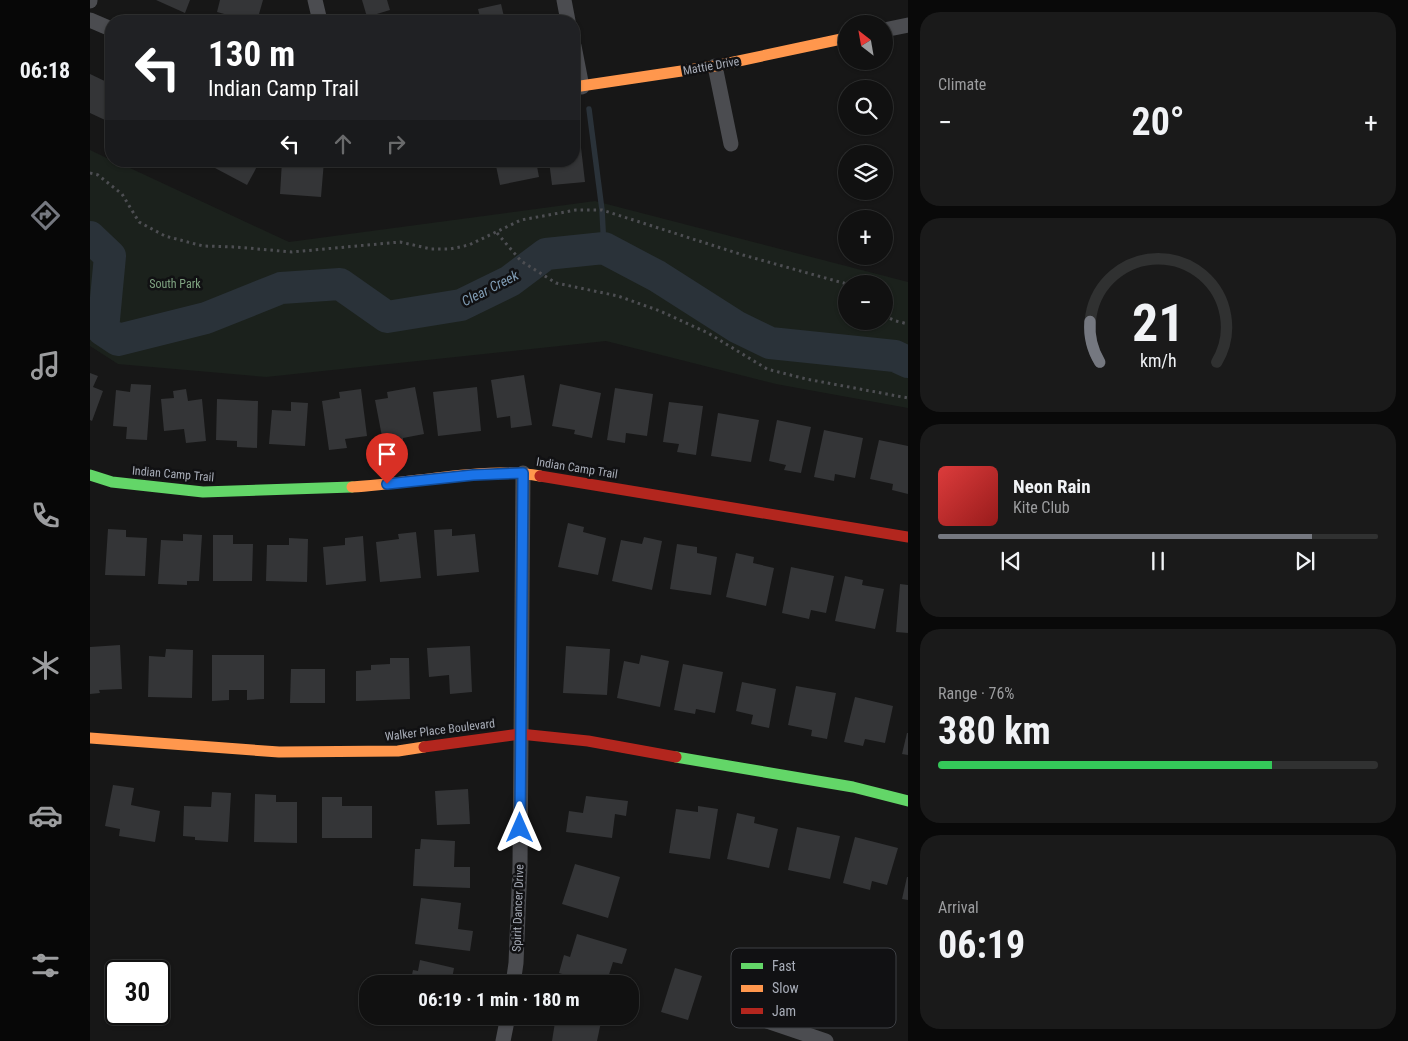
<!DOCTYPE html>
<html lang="en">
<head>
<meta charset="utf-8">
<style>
  :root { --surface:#111; --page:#1a1a1a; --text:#f1f3f6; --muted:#9c9d9f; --line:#303131; --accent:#757880 }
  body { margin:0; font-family:"Roboto Condensed",sans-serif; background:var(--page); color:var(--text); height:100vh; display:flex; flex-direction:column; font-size:19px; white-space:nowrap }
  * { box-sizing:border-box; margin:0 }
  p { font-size:16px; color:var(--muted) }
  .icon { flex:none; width:28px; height:28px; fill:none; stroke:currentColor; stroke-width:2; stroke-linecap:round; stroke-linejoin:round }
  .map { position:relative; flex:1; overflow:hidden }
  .drawer { display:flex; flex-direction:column; gap:12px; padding:12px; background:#090909; width:500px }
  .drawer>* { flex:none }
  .banner { position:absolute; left:15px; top:15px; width:475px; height:152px; border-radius:20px; box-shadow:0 1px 4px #0004,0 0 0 1px var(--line); background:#202124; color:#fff; overflow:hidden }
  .needle { width:32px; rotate:329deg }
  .controls { position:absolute; left:748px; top:15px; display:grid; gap:10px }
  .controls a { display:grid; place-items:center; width:55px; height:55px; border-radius:50%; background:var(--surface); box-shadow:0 1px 4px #0004,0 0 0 1px var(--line); font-size:25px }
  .speed { position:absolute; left:15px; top:960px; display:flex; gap:10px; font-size:25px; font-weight:700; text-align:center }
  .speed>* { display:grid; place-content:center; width:65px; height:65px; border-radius:50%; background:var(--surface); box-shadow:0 1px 4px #0004,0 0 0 1px var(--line); line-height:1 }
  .speed .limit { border:2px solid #111; border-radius:8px; background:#fff; color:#111 }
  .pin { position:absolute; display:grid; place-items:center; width:42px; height:42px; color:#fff; margin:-51px -21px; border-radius:50% 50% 50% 0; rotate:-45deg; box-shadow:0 0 5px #0007 }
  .pin .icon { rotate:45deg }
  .me { position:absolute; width:55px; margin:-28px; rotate:0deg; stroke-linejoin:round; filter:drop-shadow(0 0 4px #0008) }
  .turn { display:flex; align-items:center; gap:18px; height:105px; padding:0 20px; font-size:22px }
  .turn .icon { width:65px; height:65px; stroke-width:2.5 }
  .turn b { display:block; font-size:35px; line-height:42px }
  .lanes { display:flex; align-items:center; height:48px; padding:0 20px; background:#0003; justify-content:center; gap:25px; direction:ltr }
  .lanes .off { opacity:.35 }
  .big { font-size:38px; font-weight:700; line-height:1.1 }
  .drawer .card { flex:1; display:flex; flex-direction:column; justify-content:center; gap:8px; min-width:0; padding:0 18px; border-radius:20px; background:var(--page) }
  .drawer .dial { align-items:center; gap:0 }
  .dial svg { height:130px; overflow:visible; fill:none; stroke:var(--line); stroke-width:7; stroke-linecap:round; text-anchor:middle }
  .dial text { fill:var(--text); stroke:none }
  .song { display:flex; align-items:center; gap:15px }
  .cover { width:60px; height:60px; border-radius:8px; background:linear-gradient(135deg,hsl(0 70% 55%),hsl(0 70% 35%)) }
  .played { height:5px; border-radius:2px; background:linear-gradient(90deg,var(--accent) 85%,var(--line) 85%) }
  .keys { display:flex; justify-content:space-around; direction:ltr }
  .heat { display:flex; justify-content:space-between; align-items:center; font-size:28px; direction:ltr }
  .charge { height:8px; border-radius:4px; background:linear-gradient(90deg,#34c759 76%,var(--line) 0) }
  .trip { position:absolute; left:269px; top:975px; width:280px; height:50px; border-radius:20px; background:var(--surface); box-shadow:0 1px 4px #0004,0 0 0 1px var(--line); font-weight:700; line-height:50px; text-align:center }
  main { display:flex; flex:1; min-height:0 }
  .menu { display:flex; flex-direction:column; width:90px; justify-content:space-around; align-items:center; background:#070707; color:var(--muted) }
  .menu .icon { width:35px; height:35px }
  .menu .current { color:var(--accent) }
  .menu b { font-size:22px; color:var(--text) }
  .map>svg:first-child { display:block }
  .green { fill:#1b211c; fill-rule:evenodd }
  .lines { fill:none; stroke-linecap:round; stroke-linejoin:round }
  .stream { stroke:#2a3239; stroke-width:5.5 }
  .river { stroke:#2a3239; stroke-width:32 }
  .building { fill:#343537 }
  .path { stroke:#4d4e52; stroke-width:3; stroke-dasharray:2.5 4; stroke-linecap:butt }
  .street { stroke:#4b4c50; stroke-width:15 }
  .fast { stroke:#63d668; stroke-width:11 }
  .slow { stroke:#ff974d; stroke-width:11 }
  .jam { stroke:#b3261e; stroke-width:11 }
  .route-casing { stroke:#114b97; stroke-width:12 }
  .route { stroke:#1a73e8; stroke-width:9 }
  .labels { text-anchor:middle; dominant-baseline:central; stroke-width:5; stroke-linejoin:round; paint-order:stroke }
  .street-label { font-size:12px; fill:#a8adb8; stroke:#111113 }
  .park-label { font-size:12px; fill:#7fa381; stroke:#111113 }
  .water-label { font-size:14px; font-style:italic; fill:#7f9bb3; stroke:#111113 }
  .key { fill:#111113; stroke:#3e4045; stroke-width:1 }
  .key-label { font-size:14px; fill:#a8adb8 }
</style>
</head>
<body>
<main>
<nav class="menu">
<b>06:18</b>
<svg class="icon current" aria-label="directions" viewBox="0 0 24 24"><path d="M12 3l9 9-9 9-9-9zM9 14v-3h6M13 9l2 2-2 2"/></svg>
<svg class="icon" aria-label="music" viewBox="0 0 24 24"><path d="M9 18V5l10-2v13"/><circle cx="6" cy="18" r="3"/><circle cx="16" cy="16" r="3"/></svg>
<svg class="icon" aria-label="phone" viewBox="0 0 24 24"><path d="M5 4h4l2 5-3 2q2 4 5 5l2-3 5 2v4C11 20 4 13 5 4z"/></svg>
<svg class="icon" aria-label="climate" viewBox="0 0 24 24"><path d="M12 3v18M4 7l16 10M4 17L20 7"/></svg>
<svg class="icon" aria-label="car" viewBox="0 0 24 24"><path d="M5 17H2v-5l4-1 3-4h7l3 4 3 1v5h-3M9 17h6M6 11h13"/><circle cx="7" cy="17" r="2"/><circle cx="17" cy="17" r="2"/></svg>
<svg class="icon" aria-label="filters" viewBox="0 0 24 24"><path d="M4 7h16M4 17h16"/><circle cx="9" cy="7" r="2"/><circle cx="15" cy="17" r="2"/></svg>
</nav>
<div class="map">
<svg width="818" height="1041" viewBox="0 0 818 1041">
  <rect width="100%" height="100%" fill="#171717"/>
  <path class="green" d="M 0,150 L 21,160 L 21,161 L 25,161 L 199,242 L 505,201 L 818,282 L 818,408 L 686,384 L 516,341 L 176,377 L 28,364 L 0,346 ZM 756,284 L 794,284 L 794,321 L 756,321 Z"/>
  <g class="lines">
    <path class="stream" d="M 499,109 L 512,210 L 514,248"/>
    <path class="river" d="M 0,237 L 20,256 L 13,330 L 28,340 L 116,318 L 191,288 L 250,284 L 297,317 L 371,305 L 420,281 L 456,254 L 514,248 L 567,276 L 647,327 L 680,343 L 805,356 L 818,362"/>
  </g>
  <g class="building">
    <path d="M 66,0 L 100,0 L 95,13 Z"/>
    <path d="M 130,0 L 173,0 L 167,21 L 160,21 L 127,12 Z"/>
    <path d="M 272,0 L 297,0 L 300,10 L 277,17 Z"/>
    <path d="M 411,4 L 415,21 L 391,21 L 388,9 Z"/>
    <path d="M 0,74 L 21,84 L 21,108 L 15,120 L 0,113 Z"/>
    <path d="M 484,139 L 490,139 L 495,182 L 462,185 L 459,161 L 484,161 Z"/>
    <path d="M 128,161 L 170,161 L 157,185 L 125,168 Z"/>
    <path d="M 192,161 L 216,163 L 216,161 L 234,161 L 231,197 L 190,194 Z"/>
    <path d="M 405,161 L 446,161 L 449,177 L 410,185 Z"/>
    <path d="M 0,373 L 8,376 L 3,387 L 13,391 L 2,421 L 0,420 Z"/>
    <path d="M 434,375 L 442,425 L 421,428 L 420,416 L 407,418 L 401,380 Z"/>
    <path d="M 41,384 L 61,385 L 57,440 L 36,439 L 37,427 L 23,426 L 26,390 L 40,392 Z"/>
    <path d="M 470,384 L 511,393 L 502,438 L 484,434 L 485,430 L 462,426 Z"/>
    <path d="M 325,387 L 334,434 L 313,438 L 313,443 L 294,447 L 285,400 L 298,398 L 297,392 Z"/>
    <path d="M 387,387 L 391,431 L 348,436 L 343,392 Z"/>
    <path d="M 525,388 L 563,394 L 557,436 L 536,433 L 535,443 L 517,440 Z"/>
    <path d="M 96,389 L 98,401 L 112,399 L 116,441 L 96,443 L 94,429 L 74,431 L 71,399 L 84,398 L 83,391 Z"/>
    <path d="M 271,389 L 277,436 L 255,439 L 257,448 L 239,450 L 232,401 L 250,398 L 249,392 Z"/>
    <path d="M 127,399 L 168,401 L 167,448 L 147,447 L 147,441 L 126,440 Z"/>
    <path d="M 201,402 L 218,403 L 215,446 L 179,444 L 182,410 L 201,411 Z"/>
    <path d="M 579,402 L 613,406 L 606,455 L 587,452 L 589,444 L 573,442 Z"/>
    <path d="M 628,413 L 669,420 L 661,462 L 621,456 Z"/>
    <path d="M 687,420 L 721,427 L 711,473 L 694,470 L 696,465 L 679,461 Z"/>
    <path d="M 734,430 L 773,438 L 765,478 L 745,474 L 744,481 L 724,477 Z"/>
    <path d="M 789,440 L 818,446 L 818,494 L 802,490 L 803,484 L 780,479 Z"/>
    <path d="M 478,523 L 494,527 L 493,532 L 516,538 L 508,575 L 468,567 Z"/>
    <path d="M 18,529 L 36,530 L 36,537 L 57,538 L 55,576 L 15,575 Z"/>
    <path d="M 362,529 L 362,536 L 385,534 L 389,572 L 347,576 L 344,530 Z"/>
    <path d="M 326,532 L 331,578 L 290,582 L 286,542 L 309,539 L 308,534 Z"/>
    <path d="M 93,534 L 112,535 L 109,581 L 97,581 L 97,585 L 68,584 L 71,540 L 93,541 Z"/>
    <path d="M 123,535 L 143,535 L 143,544 L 163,544 L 162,581 L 123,581 Z"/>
    <path d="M 273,536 L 276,581 L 236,585 L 233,547 L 255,545 L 255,538 Z"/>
    <path d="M 554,537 L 572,541 L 562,590 L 522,581 L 531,540 L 552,544 Z"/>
    <path d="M 199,538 L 218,539 L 217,582 L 176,581 L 177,545 L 199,545 Z"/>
    <path d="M 587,544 L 607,547 L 607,553 L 627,557 L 621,595 L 580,589 Z"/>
    <path d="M 646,553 L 664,557 L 663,563 L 684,568 L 676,606 L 636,597 Z"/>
    <path d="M 701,567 L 744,576 L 736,613 L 721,610 L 719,619 L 692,613 Z"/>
    <path d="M 755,576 L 773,580 L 772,585 L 794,589 L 785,629 L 745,621 Z"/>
    <path d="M 810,584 L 818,585 L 818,633 L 806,632 Z"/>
    <path d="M 30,645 L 32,689 L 9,690 L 10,693 L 0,694 L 0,647 Z"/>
    <path d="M 380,646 L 382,692 L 360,694 L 359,675 L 339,677 L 337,648 Z"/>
    <path d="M 476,646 L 520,649 L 517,695 L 473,693 Z"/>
    <path d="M 76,649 L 103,650 L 102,698 L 58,697 L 59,656 L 75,657 Z"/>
    <path d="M 122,655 L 174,655 L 174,699 L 157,700 L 157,690 L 139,690 L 139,700 L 122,701 Z"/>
    <path d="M 551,655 L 579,661 L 570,707 L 527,698 L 534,661 L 549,664 Z"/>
    <path d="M 300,658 L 319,658 L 320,699 L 266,701 L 266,671 L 281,670 L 281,665 L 300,664 Z"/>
    <path d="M 593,664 L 633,672 L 625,713 L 606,709 L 605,714 L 584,710 Z"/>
    <path d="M 201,669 L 235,669 L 235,703 L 200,703 Z"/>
    <path d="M 652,682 L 686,689 L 679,728 L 661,724 L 663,715 L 646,711 Z"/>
    <path d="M 706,686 L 746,693 L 737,739 L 721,736 L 722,730 L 698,725 Z"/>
    <path d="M 765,697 L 803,706 L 795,743 L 775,739 L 773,746 L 754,742 Z"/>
    <path d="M 817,733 L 818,733 L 818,755 L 812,754 Z"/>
    <path d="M 23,785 L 44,788 L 41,805 L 70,811 L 65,842 L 29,836 L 30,829 L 15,826 Z"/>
    <path d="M 378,789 L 380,824 L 347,825 L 345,791 Z"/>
    <path d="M 122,792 L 141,793 L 138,842 L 105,840 L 105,837 L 93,836 L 94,806 L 121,807 Z"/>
    <path d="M 165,794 L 186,795 L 186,802 L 207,802 L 207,843 L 164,842 Z"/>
    <path d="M 496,796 L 538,801 L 536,816 L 525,814 L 522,838 L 476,832 L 479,811 L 493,813 Z"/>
    <path d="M 232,797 L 252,797 L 252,806 L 282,806 L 282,838 L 232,838 Z"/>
    <path d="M 608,806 L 628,809 L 620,859 L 579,853 L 586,809 L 608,812 Z"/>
    <path d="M 647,813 L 665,817 L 664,823 L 688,829 L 679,868 L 637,859 Z"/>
    <path d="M 707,827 L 750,836 L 740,879 L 698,870 Z"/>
    <path d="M 765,837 L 808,848 L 797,885 L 782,881 L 780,890 L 753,883 Z"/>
    <path d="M 331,839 L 365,841 L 364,867 L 380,867 L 380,888 L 323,886 L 325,849 L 330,849 Z"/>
    <path d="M 485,864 L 530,877 L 518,918 L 472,904 Z"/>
    <path d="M 817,877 L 818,877 L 818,900 L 812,899 Z"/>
    <path d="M 331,898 L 371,903 L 368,929 L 383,931 L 380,951 L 325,944 Z"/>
    <path d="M 487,934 L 537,949 L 532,964 L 523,962 L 516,984 L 504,984 L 469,973 L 474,955 L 480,957 Z"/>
    <path d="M 330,960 L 364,968 L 361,984 L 320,984 L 323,970 L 328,971 Z"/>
    <path d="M 585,968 L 612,976 L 598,1020 L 571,1012 Z"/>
    <path d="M 466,1016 L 511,1022 L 507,1041 L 462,1041 Z"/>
  </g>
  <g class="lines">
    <g class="path">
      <path d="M 0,173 L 8,175 L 32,194 L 49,222 L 75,236 L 113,246 L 146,247 L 202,252 L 310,242 L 341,249 L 360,249 L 379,245 L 431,220 L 486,210 L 512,210 L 653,255 L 757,284"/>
      <path d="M 407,233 L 431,261 L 466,283 L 528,296 L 570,311 L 618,333 L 677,369 L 716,379 L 818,398"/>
      <path d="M 794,316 L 806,321 L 818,324"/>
    </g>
    <g class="street">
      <path d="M 225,0 L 230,21"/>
      <path d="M 474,0 L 478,21"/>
      <path d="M 0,1 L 0,0"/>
      <path d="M 0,20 L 21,29"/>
      <path d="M 794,30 L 818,25"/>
      <path d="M 484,46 L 492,87"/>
      <path d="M 625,66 L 641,144"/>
      <path d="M 423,984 L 426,963 L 430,866 L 433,473"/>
      <path d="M 668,1018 L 736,1041"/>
      <path d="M 413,1041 L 418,1016"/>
    </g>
    <g class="fast">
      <path d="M 0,475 L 22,482 L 113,492 L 262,487"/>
      <path d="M 586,757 L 763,787 L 818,801"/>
    </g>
    <g class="slow">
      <path d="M 484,87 L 625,66 L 756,38"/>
      <path d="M 262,487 C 323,484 391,466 450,476"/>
      <path d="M 0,738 L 189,752 L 308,751 L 334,747"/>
    </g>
    <g class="jam">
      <path d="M 450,476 L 818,537"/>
      <path d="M 334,747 L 430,734 L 498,741 L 586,757"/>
    </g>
  </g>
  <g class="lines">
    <g class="route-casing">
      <path id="route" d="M 297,484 L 383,475 L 433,473 L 430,828"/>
    </g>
    <use href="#route" class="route"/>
  </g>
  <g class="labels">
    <g class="street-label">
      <text transform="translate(621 66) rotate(-10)">Mattie Drive</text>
      <text transform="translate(487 468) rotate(9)">Indian Camp Trail</text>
      <text transform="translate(83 474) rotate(5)">Indian Camp Trail</text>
      <text transform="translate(350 730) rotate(-7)">Walker Place Boulevard</text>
      <text transform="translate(428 908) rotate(-88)">Spirit Dancer Drive</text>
    </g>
    <g class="park-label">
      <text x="85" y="284">South Park</text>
    </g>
    <g class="water-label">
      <text transform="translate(400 288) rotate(-27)">Clear Creek</text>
    </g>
  </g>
  <rect x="641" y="948" width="165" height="80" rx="8" class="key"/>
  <rect x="651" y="963" width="22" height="6" fill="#63d668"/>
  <rect x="651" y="985" width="22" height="7" fill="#ff974d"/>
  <rect x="651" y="1008" width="22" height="6" fill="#b3261e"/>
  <g class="key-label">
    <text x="682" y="971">Fast</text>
    <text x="682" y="993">Slow</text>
    <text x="682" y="1016">Jam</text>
  </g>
</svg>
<div class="controls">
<a><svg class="needle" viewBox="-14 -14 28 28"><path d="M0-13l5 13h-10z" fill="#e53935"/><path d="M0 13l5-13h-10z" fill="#9c9d9f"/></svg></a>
<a><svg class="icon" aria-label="search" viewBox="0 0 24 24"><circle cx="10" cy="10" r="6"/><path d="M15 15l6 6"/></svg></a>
<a><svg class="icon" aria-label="layers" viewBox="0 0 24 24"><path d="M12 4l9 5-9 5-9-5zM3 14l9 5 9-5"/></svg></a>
<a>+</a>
<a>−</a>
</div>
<div class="speed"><div class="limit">30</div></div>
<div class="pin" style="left:297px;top:484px;background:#d93025"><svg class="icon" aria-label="arrive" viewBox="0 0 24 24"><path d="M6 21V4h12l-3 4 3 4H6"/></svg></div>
<svg class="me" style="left:430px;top:828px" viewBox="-20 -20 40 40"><path d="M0-17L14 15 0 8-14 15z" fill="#1a73e8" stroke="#fff" stroke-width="4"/></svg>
<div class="trip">06:19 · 1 min · 180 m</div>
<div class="banner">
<div class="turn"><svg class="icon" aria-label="left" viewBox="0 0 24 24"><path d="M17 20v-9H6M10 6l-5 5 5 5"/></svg><div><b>130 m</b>Indian Camp Trail</div></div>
<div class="lanes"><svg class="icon" aria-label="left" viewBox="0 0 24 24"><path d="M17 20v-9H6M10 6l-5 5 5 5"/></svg><svg class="icon off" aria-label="ahead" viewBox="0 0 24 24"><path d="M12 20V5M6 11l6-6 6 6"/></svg><svg class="icon off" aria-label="right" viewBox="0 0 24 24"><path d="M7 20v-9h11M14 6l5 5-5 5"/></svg></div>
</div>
</div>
<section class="drawer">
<div class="card"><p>Climate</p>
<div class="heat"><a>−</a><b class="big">20°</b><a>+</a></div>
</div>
<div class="card dial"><svg viewBox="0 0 100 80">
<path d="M14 69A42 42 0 1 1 86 69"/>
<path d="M14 69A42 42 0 0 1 8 44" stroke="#757880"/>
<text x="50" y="56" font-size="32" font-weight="700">21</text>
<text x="50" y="72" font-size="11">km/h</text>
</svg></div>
<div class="card">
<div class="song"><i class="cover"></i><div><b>Neon Rain</b><p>Kite Club</p></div></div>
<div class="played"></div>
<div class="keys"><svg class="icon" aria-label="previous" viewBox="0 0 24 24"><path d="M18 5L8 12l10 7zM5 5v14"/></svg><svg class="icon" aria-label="pause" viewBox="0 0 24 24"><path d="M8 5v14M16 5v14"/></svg><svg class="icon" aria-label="next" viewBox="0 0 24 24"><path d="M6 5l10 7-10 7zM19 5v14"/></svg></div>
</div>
<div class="card"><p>Range · 76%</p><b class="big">380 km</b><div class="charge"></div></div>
<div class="card"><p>Arrival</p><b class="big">06:19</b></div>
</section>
</main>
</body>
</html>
